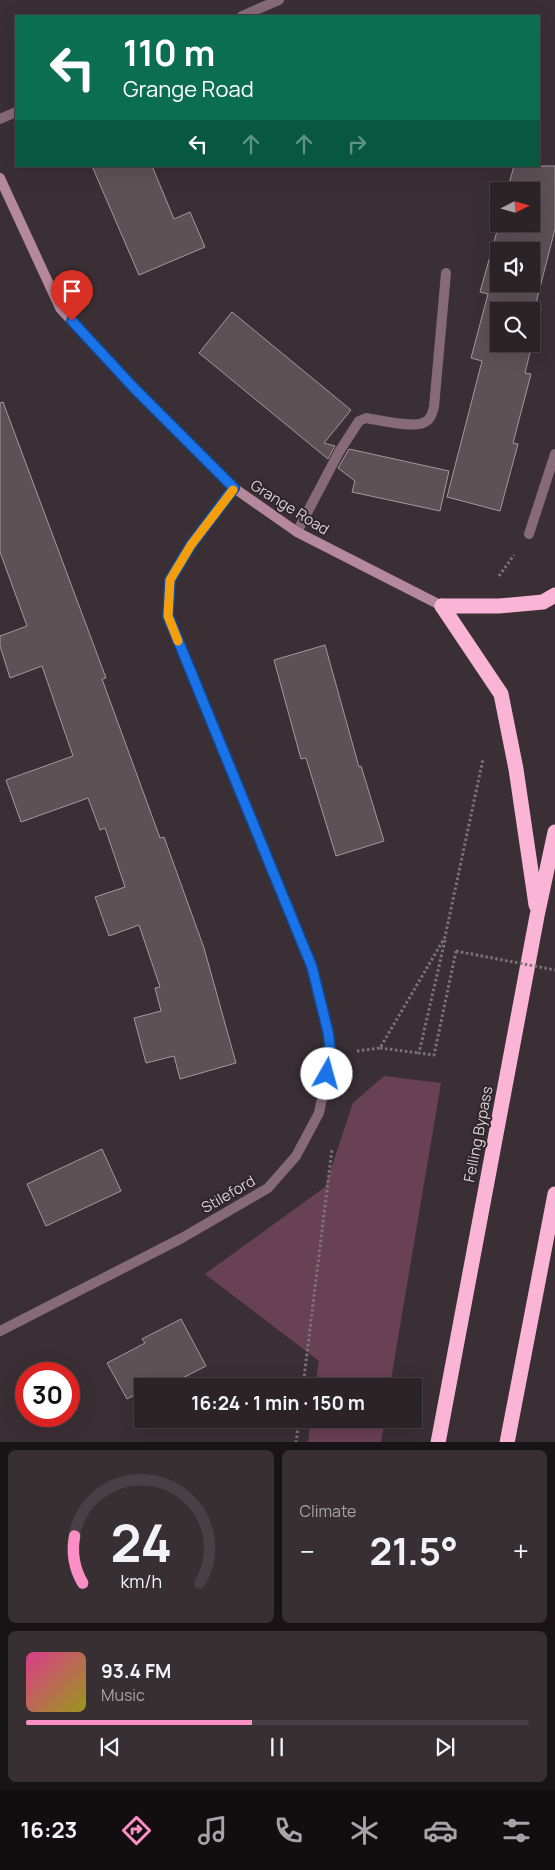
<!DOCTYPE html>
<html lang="en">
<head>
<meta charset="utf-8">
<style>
  :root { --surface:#2c2327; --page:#382f33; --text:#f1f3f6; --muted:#a6a4a7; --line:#484044; --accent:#fb8fc5 }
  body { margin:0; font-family:Manrope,sans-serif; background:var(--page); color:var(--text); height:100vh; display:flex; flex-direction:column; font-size:19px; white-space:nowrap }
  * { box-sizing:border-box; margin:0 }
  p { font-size:16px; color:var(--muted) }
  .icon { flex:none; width:28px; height:28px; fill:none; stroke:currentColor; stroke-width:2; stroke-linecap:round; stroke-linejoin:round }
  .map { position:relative; height:1442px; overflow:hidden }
  .side { display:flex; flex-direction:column; gap:8px; padding:8px; background:#181315; flex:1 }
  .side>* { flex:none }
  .guide { position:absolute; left:15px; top:15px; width:525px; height:152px; border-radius:0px; box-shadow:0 5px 20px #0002,0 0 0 1px var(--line); background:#0b6e4f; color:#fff; overflow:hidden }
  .needle { width:32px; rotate:84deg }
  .buttons { position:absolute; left:490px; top:182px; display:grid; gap:10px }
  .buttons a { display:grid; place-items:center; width:50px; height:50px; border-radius:0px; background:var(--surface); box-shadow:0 5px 20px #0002,0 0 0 1px var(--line); font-size:25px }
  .speed { position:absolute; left:15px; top:1362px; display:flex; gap:10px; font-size:25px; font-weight:700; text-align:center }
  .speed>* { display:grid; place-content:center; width:65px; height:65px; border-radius:50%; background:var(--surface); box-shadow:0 5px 20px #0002,0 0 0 1px var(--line); line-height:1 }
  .speed .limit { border:8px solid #d22; background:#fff; color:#111 }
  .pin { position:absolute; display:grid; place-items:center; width:42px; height:42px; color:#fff; margin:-51px -21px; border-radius:50% 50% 50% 0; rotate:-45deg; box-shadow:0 0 5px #0007 }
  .pin .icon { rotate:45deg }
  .me { position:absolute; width:55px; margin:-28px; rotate:7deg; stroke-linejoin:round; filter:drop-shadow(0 0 4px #0008) }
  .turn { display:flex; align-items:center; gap:18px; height:105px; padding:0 25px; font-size:22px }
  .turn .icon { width:65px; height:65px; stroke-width:2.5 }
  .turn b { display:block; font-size:35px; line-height:42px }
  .lanes { display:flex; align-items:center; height:48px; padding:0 25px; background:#0003; justify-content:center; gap:25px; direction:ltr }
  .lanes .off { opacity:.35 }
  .big { font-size:38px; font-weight:700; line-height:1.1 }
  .side .tile { flex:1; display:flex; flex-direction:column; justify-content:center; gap:8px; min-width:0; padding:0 18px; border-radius:8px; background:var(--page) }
  .side .dial { align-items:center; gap:0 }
  .dial svg { height:130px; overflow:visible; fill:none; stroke:var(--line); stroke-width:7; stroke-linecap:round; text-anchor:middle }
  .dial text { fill:var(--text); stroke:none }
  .song { display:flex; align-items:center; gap:15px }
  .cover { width:60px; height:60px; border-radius:8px; background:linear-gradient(135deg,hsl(330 70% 55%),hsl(60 70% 35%)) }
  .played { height:5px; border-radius:2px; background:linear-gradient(90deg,var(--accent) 45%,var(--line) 45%) }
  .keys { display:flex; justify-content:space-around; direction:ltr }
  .heat { display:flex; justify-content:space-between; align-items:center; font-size:28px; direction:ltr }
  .side .tiles { flex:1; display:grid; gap:8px; grid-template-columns:1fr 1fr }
  .tile:last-child { grid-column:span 2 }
  .trip { position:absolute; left:134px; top:1378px; width:288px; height:50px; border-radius:0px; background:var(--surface); box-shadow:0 5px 20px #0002,0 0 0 1px var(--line); font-weight:700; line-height:50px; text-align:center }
  .tab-bar { display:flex; height:80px; justify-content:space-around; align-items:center; background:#120e10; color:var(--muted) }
  .tab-bar .icon { width:35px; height:35px }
  .tab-bar .current { color:var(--accent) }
  .tab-bar b { font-size:22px; color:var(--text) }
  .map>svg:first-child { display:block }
  .green { fill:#694154 }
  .building { fill:#5d5156; stroke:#a5989d; fill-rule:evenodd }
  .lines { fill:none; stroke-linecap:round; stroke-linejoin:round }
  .path { stroke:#7c7377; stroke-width:3; stroke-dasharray:2.5 2.5; stroke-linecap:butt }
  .lane { stroke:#866a77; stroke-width:10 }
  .street { stroke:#866a77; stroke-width:10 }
  .secondary { stroke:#b5889d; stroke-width:10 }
  .highway { stroke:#fab4d5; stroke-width:15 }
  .path-bridge { stroke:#7c7377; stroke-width:3; stroke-dasharray:2.5 2.5; stroke-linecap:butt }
  .route-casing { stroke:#114b97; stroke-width:12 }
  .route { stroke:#1a73e8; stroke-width:9 }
  .slow { stroke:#f59e0b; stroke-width:9 }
  .labels { text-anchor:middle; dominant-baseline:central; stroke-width:4; stroke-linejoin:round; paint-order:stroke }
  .street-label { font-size:15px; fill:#d9d2d5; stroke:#30252a }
</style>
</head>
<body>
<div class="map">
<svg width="555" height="1443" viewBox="0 0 555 1443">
  <rect width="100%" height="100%" fill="#3a2f34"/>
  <g class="green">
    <path d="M 384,1076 L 441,1083 L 390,1386 L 315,1386 L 319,1361 L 205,1274 L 325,1187 L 353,1103 Z"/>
    <path d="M 311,1419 L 385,1419 L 381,1442 L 308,1442 Z"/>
  </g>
  <g class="building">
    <path d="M 92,166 L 152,166 L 174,219 L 190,212 L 205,247 L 139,275 Z"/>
    <path d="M 514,166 L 555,166 L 555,229 L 535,307 L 541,308 L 525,373 L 531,374 L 513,443 L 518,444 L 500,511 L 447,497 L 482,361 L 471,358 L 488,294 L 480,292 L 499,224 L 531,224 L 531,191 L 507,191 ZM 499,251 L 531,251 L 531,284 L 499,284 ZM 499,311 L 531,311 L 531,344 L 499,344 Z"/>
    <path d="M 232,312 L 351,410 L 324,443 L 335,446 L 328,459 L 199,353 Z"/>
    <path d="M 3,402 L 106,678 L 102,679 L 160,838 L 164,837 L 204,948 L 236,1063 L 180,1079 L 174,1056 L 146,1063 L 134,1018 L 161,1011 L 155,988 L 160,987 L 139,925 L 109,936 L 95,897 L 125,887 L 105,828 L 100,830 L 88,798 L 21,822 L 6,780 L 73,756 L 42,666 L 10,678 L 0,646 L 0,636 L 27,626 L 0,552 L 0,403 Z"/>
    <path d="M 349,449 L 449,471 L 440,511 L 352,492 L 355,481 L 338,468 Z"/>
    <path d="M 325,645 L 359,767 L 361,766 L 384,841 L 336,856 L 306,758 L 301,759 L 274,660 Z"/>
    <path d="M 102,1149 L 121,1191 L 46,1226 L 27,1184 Z"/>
    <path d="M 181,1319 L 206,1366 L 167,1386 L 164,1379 L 151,1386 L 142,1386 L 142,1391 L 127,1399 L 107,1363 L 145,1343 L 142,1339 Z"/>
  </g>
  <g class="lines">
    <g class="path">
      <path d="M 499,576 L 514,555"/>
      <path d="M 445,940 L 419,1053 L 434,1055 L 456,951"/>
      <path d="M 380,1048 L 419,1053"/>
      <path d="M 357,1051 L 380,1048 L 445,937 L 483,759"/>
      <path d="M 303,1386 L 332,1149"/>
      <path d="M 296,1443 L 299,1419"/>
    </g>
    <path class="lane" d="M 297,532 L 339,452 L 359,421 L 366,418 C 379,420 412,428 423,423 C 431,420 432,414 434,407 L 446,273"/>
    <g class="street">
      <path d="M 242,16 L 279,0"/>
      <path d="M 0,119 L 16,112"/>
      <path d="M 529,534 L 555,454"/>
      <path d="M 0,1331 L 182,1238 L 268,1188 L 296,1156 L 319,1113 L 331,1055 L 328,1032 L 312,967 L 168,616 L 170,580 L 191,545 L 234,488"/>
    </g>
    <path class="secondary" d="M 0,178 L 60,308 L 134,388 L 234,488 L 297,532 L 442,606"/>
    <g class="highway">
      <path d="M 442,606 L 501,694 L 516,769 L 536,905"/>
      <path d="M 442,606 L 499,606 L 543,602 L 555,595"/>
      <path d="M 438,1443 L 537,916 L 555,832"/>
      <path d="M 507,1443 L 555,1194"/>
    </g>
    <path class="path-bridge" d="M 456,951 L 555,970"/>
  </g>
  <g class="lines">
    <g class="route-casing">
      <path id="route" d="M 72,321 L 134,388 L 234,488 L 191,545 L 170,580 L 168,616 L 312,967 L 328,1032 L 331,1054 L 327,1074"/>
    </g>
    <use href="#route" class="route"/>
    <path class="slow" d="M 178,641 L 168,616 L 170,580 L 191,545 L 233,490"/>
  </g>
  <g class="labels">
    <g class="street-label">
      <text transform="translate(290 507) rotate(32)">Grange Road</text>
      <text transform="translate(478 1134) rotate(-79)">Felling Bypass</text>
      <text transform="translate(228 1194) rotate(-30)">Stileford</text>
    </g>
  </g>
</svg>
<div class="buttons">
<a><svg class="needle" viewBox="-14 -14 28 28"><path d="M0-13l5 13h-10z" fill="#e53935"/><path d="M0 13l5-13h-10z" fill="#a6a4a7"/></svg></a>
<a><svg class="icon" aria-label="sound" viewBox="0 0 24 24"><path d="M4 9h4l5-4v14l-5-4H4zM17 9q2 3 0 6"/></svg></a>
<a><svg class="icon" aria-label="search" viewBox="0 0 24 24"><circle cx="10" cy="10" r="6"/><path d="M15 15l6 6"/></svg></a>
</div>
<div class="speed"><div class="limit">30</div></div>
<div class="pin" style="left:72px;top:321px;background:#d93025"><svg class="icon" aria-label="arrive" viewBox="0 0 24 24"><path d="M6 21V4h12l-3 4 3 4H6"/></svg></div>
<svg class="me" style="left:327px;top:1074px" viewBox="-20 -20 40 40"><circle r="19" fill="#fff"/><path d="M0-13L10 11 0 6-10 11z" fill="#1a73e8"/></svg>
<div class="trip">16:24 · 1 min · 150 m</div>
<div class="guide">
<div class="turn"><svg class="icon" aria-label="left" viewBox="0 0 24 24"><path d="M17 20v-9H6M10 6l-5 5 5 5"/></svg><div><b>110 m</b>Grange Road</div></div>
<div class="lanes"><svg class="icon" aria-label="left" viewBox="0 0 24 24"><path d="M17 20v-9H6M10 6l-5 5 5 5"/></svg><svg class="icon off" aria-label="ahead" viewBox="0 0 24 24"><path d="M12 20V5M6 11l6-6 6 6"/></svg><svg class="icon off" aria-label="ahead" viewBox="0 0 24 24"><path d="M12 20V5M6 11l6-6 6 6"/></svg><svg class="icon off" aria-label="right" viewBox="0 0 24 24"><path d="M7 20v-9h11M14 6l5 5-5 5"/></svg></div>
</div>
</div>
<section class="side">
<div class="tiles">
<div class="tile dial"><svg viewBox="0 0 100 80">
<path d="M14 69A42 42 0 1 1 86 69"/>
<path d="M14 69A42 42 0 0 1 9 40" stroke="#fb8fc5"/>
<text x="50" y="56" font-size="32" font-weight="700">24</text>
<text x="50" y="72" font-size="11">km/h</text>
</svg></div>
<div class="tile"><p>Climate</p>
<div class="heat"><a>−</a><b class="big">21.5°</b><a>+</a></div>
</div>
<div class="tile">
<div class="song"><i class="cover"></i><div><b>93.4 FM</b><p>Music</p></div></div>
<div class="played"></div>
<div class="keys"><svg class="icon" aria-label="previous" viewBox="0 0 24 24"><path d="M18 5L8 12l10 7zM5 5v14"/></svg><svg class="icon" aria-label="pause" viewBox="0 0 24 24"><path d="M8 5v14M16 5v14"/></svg><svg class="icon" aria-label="next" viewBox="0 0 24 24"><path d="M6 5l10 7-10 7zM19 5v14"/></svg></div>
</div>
</div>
</section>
<nav class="tab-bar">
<b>16:23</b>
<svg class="icon current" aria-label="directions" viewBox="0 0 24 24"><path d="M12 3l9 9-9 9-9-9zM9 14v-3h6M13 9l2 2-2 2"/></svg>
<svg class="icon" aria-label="music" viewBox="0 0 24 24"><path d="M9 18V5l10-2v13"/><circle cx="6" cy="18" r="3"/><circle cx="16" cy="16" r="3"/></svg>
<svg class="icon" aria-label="phone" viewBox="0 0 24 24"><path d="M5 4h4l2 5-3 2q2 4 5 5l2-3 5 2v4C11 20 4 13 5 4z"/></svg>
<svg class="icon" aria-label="climate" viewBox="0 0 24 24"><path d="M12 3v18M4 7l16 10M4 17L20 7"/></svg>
<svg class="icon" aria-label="car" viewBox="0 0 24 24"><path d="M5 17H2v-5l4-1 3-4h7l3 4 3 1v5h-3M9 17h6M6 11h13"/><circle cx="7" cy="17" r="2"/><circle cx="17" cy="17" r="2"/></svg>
<svg class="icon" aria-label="filters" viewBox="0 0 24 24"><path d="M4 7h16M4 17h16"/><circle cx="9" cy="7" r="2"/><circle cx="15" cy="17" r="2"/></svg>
</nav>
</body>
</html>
